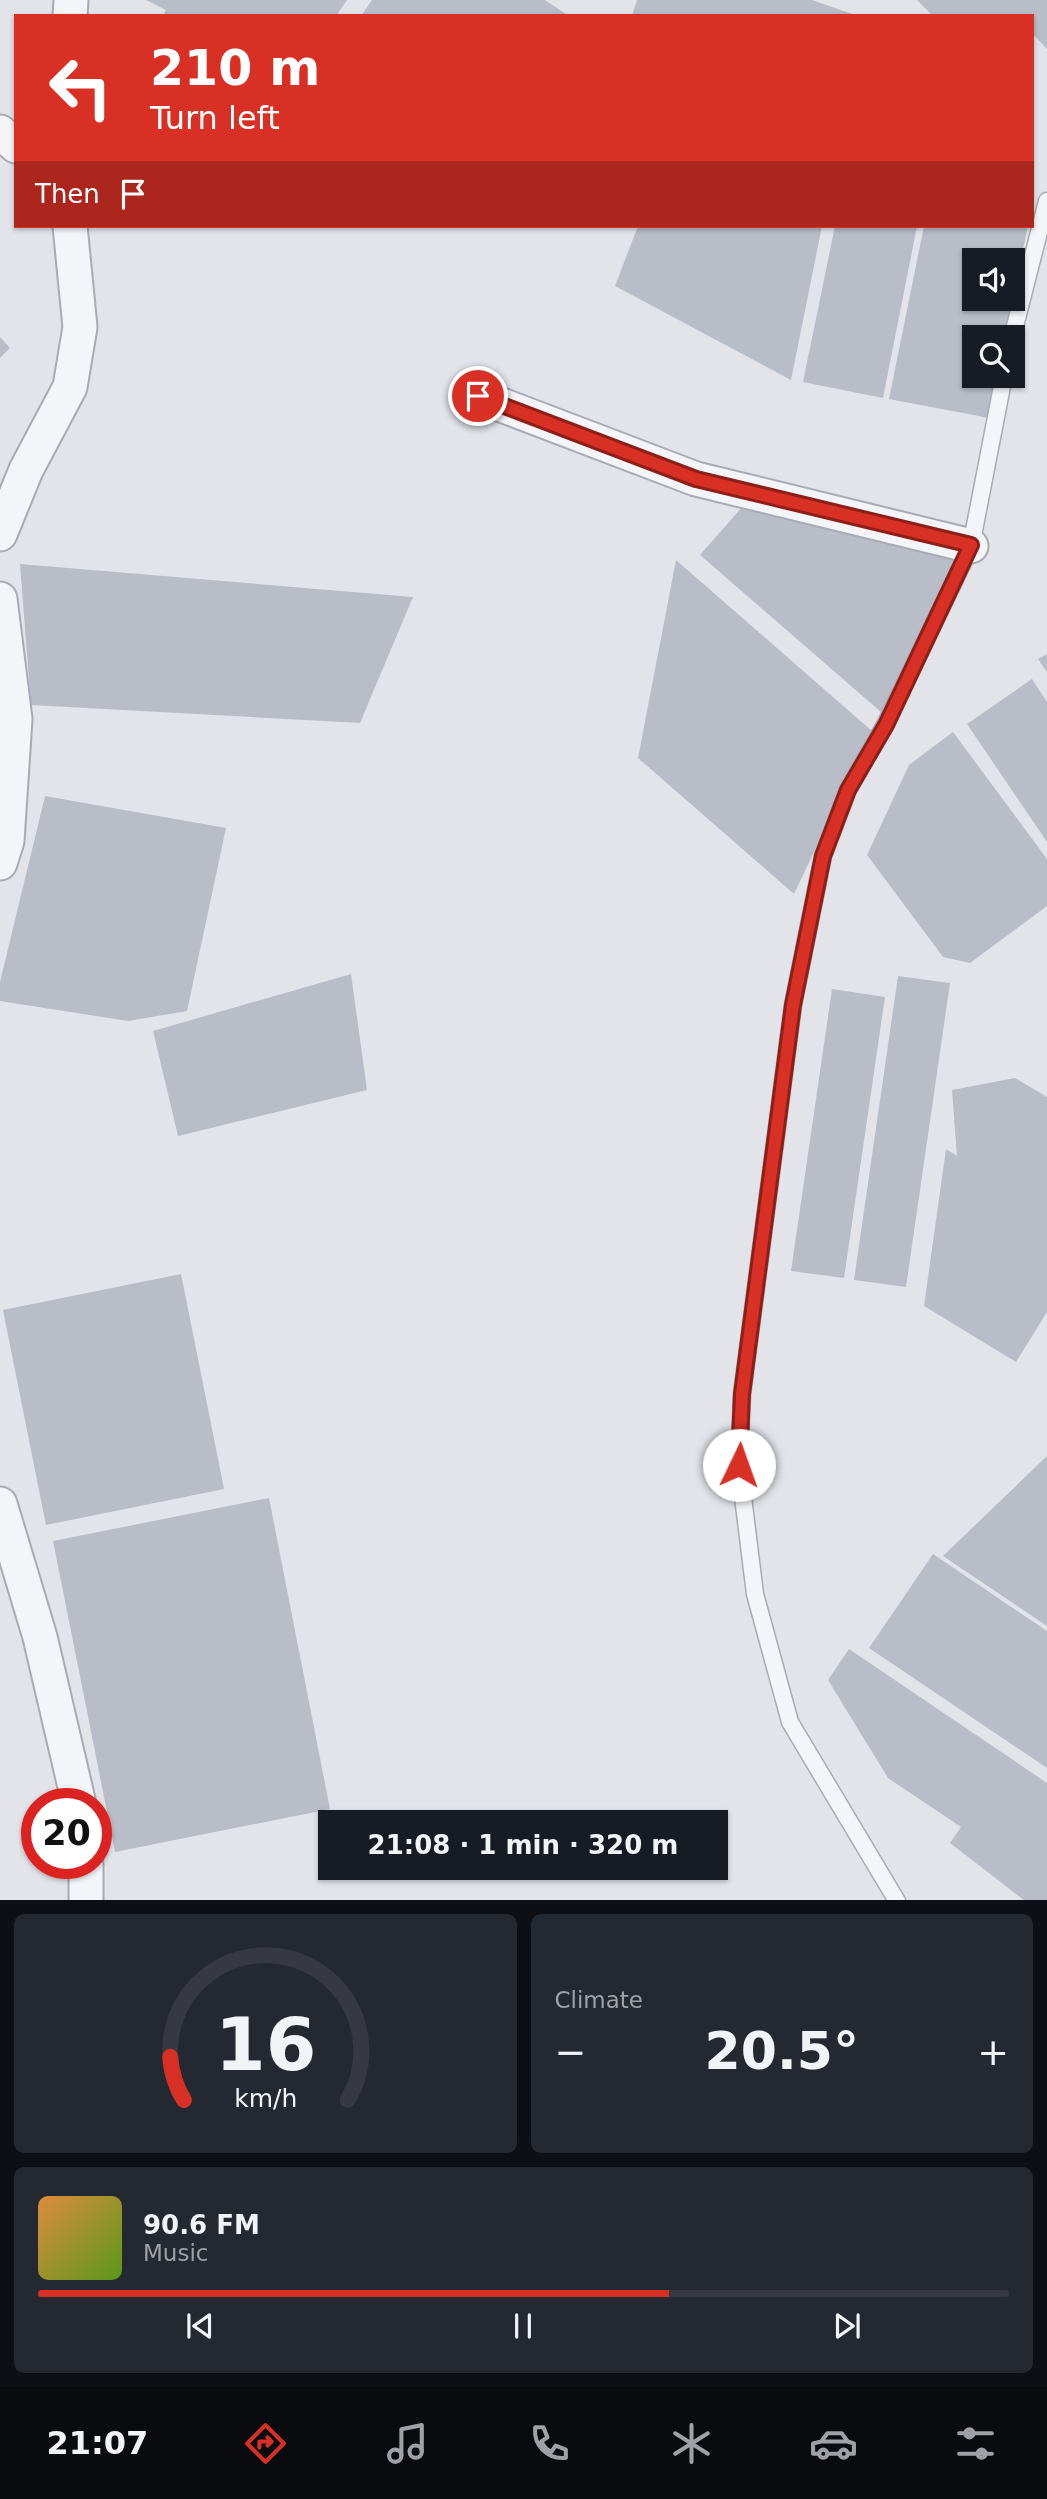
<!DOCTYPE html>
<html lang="en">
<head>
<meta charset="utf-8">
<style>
  :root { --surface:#171b24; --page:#242831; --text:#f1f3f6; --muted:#9ea1a6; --line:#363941; --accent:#d93025 }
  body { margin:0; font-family:"DejaVu Sans",sans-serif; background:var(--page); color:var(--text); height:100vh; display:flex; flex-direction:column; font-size:26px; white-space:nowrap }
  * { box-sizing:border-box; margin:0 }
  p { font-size:23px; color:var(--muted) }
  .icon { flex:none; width:38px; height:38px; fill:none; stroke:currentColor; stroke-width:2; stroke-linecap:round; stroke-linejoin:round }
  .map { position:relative; height:1900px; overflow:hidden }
  .panel { display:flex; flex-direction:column; gap:14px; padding:14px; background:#0d0f14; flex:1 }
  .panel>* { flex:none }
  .banner { position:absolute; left:14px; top:14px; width:1020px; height:214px; border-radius:0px; box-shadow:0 2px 5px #0004; background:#d93025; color:#fff; overflow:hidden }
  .tools { position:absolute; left:962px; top:248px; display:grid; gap:14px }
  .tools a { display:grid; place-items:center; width:63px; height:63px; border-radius:0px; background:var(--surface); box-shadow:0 2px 5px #0004; font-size:35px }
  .speed { position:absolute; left:21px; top:1788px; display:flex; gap:14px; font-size:35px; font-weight:700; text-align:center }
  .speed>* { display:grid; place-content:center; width:91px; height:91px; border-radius:50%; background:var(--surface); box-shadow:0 2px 5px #0004; line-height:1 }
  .speed .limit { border:10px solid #d22; background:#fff; color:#111 }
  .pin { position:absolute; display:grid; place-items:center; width:60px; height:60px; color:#fff; margin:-30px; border:4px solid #fff; border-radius:50%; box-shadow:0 2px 7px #0007 }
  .me { position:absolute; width:77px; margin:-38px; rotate:3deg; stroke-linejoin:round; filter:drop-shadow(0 0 5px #0008) }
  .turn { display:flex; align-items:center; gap:24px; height:147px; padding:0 21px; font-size:32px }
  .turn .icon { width:91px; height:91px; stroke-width:2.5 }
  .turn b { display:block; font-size:49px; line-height:60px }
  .then { display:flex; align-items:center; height:66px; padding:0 21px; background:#0003; gap:14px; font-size:26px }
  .big { font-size:52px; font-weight:700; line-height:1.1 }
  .panel .widget { flex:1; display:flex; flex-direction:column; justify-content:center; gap:10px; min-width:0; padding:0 24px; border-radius:10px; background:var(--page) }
  .panel .dial { align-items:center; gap:0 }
  .dial svg { height:182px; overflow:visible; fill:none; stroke:var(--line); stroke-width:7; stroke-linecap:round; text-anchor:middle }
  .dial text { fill:var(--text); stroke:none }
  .song { display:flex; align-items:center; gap:21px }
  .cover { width:84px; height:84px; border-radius:10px; background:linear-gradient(135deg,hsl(30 70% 55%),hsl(90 70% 35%)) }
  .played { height:7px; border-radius:4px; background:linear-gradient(90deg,var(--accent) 65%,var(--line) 65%) }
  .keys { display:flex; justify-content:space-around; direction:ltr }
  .heat { display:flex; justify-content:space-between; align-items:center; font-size:38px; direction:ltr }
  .panel .tiles { flex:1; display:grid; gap:14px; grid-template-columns:1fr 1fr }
  .widget:last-child { grid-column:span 2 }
  .trip { position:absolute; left:318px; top:1810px; width:410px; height:70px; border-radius:0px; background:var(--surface); box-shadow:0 2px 5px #0004; font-weight:700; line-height:70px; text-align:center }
  .tabs { display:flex; height:112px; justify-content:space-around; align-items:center; background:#090b0e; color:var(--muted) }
  .tabs .icon { width:49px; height:49px }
  .tabs .active { color:var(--accent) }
  .tabs b { font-size:32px; color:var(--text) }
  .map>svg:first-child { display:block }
  .building { fill:#b9bdc7 }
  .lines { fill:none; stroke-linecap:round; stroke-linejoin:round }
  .service-casing { stroke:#a7abb4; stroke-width:19 }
  .minor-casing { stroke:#a7abb4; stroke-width:37 }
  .service { stroke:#f4f5f8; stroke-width:16 }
  .minor { stroke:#f4f5f8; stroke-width:33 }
  .route-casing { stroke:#8d1f18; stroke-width:18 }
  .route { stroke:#d93025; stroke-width:12 }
</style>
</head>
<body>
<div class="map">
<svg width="1047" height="1901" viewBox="0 0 1047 1901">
  <rect width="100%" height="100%" fill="#e2e4ea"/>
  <g class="building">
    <path d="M 146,0 L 347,0 L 336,16 L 163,16 L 166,10 Z"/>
    <path d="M 372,0 L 545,0 L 569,16 L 361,16 Z"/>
    <path d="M 637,0 L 812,0 L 855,15 L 632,16 Z"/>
    <path d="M 917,0 L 1047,0 L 1047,49 L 1032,33 L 1032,16 L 933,16 Z"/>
    <path d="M 638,226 L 822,226 L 791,380 L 615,286 Z"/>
    <path d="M 835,226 L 917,226 L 883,398 L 803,382 Z"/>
    <path d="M 924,226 L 1028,226 L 1014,291 L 1013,261 L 975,261 L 975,299 L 1013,299 L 1005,338 L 975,338 L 975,376 L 997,376 L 989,418 L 889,399 Z"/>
    <path d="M 0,337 L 10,348 L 0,358 Z"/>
    <path d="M 751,497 L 969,550 L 881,712 L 700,555 Z"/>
    <path d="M 676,560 L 872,731 L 794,894 L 638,758 Z"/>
    <path d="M 20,564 L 413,597 L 360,723 L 31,705 Z"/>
    <path d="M 1047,654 L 1047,672 L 1038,659 Z"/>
    <path d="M 1032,679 L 1047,702 L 1047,842 L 967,724 Z"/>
    <path d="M 953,732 L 1047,859 L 1047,906 L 970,963 L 943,957 L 867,855 L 909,765 Z"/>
    <path d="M 45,796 L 226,828 L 187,1011 L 128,1021 L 0,1001 L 0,982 Z"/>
    <path d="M 351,974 L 367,1090 L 178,1136 L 153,1031 Z"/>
    <path d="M 898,976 L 950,983 L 906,1287 L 854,1280 Z"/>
    <path d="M 832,989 L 885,997 L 844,1278 L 791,1271 Z"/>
    <path d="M 1015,1078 L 1047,1097 L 1047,1312 L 1016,1362 L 924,1306 L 946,1149 L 957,1156 L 952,1090 Z"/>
    <path d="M 181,1274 L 224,1489 L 46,1525 L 3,1310 Z"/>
    <path d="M 1047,1456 L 1047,1626 L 943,1556 Z"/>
    <path d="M 269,1498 L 330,1809 L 115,1852 L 53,1541 Z"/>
    <path d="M 933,1554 L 1047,1631 L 1047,1768 L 869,1648 Z"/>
    <path d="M 849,1649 L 1047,1783 L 1047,1901 L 1025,1901 L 950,1843 L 961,1827 L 888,1778 L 828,1680 Z"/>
  </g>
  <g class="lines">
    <g class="service-casing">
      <g id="service">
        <path d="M 1012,338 L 1047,201"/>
        <path d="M 897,1901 L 790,1722 L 755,1594 L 739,1465 L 742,1394 L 793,1005 L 823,856 L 848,790 L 885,725 L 971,546 L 1004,376"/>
      </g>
    </g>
    <g class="minor-casing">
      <g id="minor">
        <path d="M 70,16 L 71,0"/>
        <path d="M 0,132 L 16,146"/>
        <path d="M 478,396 L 696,479 L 971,546"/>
        <path d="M 0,534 L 26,470 L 70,387 L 80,327 L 70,226"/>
        <path d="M 0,599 L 15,719 L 7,841 L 0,863"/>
        <path d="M 0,1504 L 40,1637 L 79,1804"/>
        <path d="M 86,1864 L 86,1901"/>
      </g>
    </g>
    <use href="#service" class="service"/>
    <use href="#minor" class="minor"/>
  </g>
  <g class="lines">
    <g class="route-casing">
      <path id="route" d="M 478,396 L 696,479 L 971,545 L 886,725 L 848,790 L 823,856 L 793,1005 L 742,1394 L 739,1465"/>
    </g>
    <use href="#route" class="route"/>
  </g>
</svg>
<div class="tools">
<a><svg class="icon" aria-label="sound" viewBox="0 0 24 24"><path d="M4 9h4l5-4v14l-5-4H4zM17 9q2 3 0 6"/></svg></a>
<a><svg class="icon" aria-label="search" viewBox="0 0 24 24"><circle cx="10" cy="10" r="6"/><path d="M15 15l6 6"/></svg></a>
</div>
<div class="speed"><div class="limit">20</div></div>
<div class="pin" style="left:478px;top:396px;background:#d93025"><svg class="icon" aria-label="arrive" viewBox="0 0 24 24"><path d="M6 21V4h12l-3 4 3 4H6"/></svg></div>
<svg class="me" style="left:739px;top:1465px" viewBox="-20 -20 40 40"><circle r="19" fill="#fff"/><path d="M0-13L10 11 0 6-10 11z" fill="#d93025"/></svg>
<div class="trip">21:08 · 1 min · 320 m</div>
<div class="banner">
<div class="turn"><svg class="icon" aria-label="left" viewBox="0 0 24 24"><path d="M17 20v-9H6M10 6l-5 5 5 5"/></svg><div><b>210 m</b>Turn left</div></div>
<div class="then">Then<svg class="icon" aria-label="arrive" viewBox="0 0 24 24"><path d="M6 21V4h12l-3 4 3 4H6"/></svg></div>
</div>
</div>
<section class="panel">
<div class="tiles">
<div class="widget dial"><svg viewBox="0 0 100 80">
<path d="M14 69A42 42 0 1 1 86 69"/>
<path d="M14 69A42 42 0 0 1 8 50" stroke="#d93025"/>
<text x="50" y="56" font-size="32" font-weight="700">16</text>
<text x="50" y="72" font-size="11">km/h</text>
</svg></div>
<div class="widget"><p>Climate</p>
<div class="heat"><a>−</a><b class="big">20.5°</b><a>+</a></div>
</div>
<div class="widget">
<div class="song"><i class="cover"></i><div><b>90.6 FM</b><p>Music</p></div></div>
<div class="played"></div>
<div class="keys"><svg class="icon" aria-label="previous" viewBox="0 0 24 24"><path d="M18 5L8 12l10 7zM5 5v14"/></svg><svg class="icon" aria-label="pause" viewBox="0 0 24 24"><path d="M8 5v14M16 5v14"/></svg><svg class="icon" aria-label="next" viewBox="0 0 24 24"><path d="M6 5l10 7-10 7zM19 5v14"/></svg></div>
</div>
</div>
</section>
<nav class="tabs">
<b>21:07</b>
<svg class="icon active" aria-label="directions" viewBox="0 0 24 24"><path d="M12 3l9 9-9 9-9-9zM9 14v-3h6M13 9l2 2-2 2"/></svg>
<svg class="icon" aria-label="music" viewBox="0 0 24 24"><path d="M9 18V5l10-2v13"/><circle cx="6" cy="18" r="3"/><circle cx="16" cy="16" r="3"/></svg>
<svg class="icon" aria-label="phone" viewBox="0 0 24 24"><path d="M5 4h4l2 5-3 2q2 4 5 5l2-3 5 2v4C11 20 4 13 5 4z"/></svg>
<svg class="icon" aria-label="climate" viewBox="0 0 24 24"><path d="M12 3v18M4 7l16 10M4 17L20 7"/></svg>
<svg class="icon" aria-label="car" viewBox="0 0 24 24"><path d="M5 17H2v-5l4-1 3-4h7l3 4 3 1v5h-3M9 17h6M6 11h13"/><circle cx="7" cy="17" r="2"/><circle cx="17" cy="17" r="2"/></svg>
<svg class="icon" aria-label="filters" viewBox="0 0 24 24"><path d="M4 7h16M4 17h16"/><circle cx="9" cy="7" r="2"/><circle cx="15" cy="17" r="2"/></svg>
</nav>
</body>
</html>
